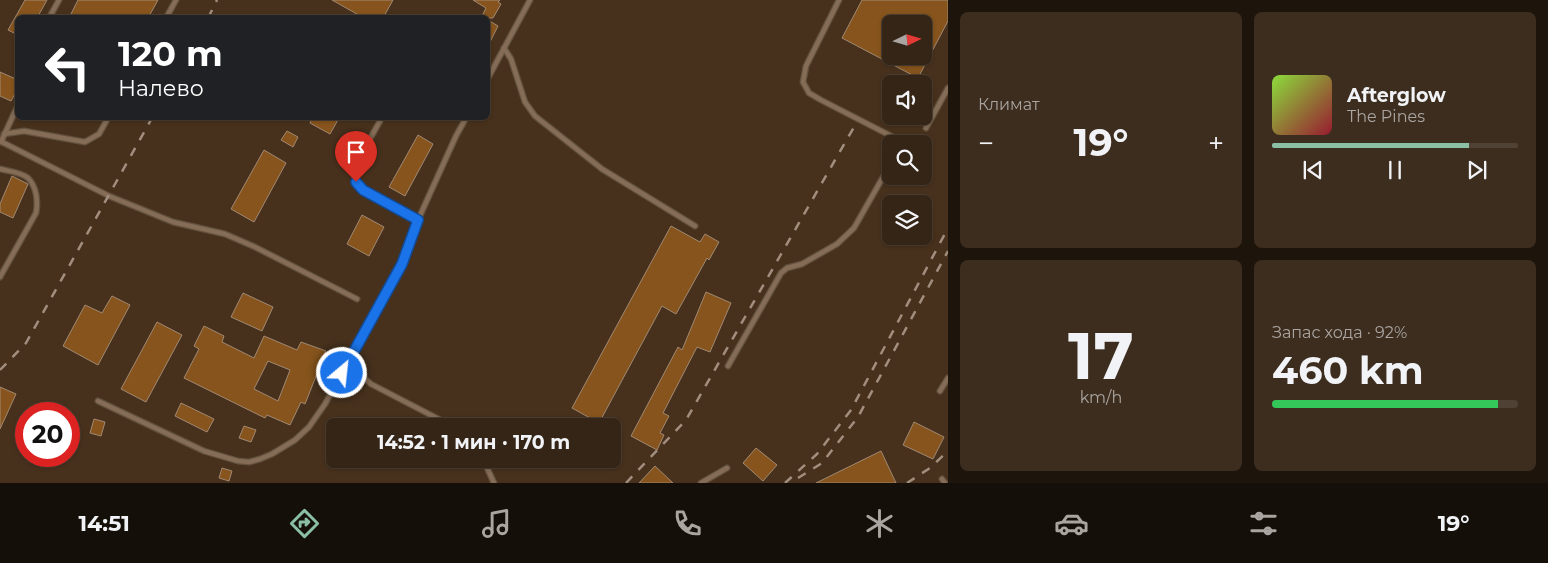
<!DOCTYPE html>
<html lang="ru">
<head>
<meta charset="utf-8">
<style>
  :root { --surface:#352516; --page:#3d2d1f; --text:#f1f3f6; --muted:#aaa5a1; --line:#4f4235; --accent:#8abfa5 }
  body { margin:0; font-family:Montserrat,sans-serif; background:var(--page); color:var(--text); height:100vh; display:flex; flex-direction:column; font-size:19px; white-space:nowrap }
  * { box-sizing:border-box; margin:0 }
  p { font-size:16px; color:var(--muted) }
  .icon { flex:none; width:28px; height:28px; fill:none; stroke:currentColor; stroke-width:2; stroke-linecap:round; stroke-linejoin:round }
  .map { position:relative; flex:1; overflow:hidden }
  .sheet { display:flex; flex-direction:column; gap:12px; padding:12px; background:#1d140c; width:600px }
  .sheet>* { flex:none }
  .hud { position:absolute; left:15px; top:15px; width:475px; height:105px; border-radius:8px; box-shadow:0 1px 4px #0004,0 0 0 1px var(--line); background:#202124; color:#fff; overflow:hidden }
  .needle { width:32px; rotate:85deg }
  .tools { position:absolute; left:882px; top:15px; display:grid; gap:10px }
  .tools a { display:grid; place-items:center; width:50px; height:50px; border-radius:8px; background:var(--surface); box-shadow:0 1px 4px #0004,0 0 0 1px var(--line); font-size:25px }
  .speed { position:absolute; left:15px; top:402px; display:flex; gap:10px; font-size:25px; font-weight:700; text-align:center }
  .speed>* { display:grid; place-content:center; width:65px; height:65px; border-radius:50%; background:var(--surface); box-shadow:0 1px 4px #0004,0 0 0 1px var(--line); line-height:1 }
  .speed .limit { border:8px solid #d22; background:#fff; color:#111 }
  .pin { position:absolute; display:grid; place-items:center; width:42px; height:42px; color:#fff; margin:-51px -21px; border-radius:50% 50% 50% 0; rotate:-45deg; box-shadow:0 0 5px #0007 }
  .pin .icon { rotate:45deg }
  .me { position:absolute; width:55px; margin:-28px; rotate:28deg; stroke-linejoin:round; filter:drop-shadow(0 0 4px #0008) }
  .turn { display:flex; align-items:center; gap:18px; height:105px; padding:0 20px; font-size:22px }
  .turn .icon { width:65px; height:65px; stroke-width:2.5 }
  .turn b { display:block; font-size:35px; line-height:42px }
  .big { font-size:38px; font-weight:700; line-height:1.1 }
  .sheet .card { flex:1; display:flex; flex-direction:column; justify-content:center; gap:8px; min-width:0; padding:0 18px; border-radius:8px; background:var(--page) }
  .sheet .dial { align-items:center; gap:0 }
  .dial b { font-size:65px; line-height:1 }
  .song { display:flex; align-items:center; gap:15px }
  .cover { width:60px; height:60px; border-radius:8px; background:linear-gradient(135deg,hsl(90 70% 55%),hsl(350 70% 35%)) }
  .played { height:5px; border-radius:2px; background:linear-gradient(90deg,var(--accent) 80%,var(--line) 80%) }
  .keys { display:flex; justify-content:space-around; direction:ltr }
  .heat { display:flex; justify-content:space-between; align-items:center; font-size:28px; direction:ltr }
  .charge { height:8px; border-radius:4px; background:linear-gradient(90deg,#34c759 92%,var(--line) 0) }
  .sheet .tiles { flex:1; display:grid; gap:12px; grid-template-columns:repeat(2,1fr) }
  .trip { position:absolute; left:326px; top:418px; width:295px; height:50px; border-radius:8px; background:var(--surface); box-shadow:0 1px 4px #0004,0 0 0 1px var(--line); font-weight:700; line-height:50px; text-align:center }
  .menu { display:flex; height:80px; justify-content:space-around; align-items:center; background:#150f09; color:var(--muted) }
  .menu .icon { width:35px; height:35px }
  .menu .selected { color:var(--accent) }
  .menu b { font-size:22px; color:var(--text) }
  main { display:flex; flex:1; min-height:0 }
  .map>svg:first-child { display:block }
  .building { fill:#86541c; stroke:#a18972; fill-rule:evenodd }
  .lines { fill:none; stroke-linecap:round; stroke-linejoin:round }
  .lane-casing { stroke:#62513e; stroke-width:7 }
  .lane { stroke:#846c56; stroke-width:4.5 }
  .rail { stroke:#a18e7e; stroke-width:2.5; stroke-dasharray:9 9; stroke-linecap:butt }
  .route-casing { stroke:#114b97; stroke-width:12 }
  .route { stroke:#1a73e8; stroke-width:9 }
</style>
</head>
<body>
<main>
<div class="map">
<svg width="948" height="483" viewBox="0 0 948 483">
  <rect width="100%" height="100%" fill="#47311d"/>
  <g class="building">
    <path d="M 25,0 L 47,0 L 37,18 L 18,18 L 18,35 L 8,30 Z"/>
    <path d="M 78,0 L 158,0 L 148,18 L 69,18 Z"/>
    <path d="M 332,0 L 393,0 L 383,18 L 364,18 Z"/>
    <path d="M 473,0 L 500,0 L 498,2 L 501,4 L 493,18 L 481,18 L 486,8 Z"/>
    <path d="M 862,0 L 948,0 L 948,21 L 918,78 L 842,38 ZM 891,24 L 924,24 L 924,56 L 891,56 Z"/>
    <path d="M 488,20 L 498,26 L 488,46 Z"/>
    <path d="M 0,72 L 18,80 L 18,88 L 11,101 L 0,96 Z"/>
    <path d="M 312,118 L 339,118 L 330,134 L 310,123 Z"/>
    <path d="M 287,131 L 298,137 L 293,147 L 281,140 Z"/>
    <path d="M 418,135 L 433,144 L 405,196 L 389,187 Z"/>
    <path d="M 264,150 L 286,163 L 254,222 L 231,209 Z"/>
    <path d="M 12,176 L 28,184 L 13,218 L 0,212 L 0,204 Z"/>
    <path d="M 362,215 L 384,227 L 369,256 L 347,244 Z"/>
    <path d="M 671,226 L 700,242 L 705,234 L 719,242 L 709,260 L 707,258 L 676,314 L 662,306 L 599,423 L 572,408 Z"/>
    <path d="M 706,292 L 731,303 L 710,352 L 697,347 L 663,413 L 669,416 L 660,433 L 664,435 L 657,450 L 631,436 L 678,347 L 682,350 Z"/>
    <path d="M 243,293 L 273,307 L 262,331 L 231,317 Z"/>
    <path d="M 112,296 L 130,305 L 98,365 L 63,346 L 85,305 L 102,313 Z"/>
    <path d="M 157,322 L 182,335 L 146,402 L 121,389 Z"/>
    <path d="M 204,326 L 224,336 L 222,342 L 254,358 L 264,336 L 297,350 L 301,342 L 326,351 L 305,404 L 301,402 L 290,425 L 267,415 L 265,418 L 184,378 L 199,349 L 194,346 ZM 268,361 L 290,370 L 278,401 L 254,389 Z"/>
    <path d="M 0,387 L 16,394 L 0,429 Z"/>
    <path d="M 181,403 L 214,419 L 207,432 L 175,416 Z"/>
    <path d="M 94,419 L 105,422 L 101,436 L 90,433 Z"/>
    <path d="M 914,422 L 944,437 L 933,459 L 903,445 Z"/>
    <path d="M 244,426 L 256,430 L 251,442 L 239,438 Z"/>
    <path d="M 756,448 L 777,465 L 763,481 L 743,463 Z"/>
    <path d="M 881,451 L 896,483 L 816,483 Z"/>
    <path d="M 655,466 L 673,483 L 639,483 Z"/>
    <path d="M 222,468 L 232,471 L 229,481 L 219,478 Z"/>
  </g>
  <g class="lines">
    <g class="lane-casing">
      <g id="lane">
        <path d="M 839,0 L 806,66 L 803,82 L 809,93 L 821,100 L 893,137 L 896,144"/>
        <path d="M 49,18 L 59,0"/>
        <path d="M 166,18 L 176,0"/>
        <path d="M 504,48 L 511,59 L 525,102 L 535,116 L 602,169 L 695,226"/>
        <path d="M 488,78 L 530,0"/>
        <path d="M 380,121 L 353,169 L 356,182 L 363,190 L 418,220"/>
        <path d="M 926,128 L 948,88"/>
        <path d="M 4,134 L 24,131 L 85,142 L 99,134 L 108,118"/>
        <path d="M 0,141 L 109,196 L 173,222 L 225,234 L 255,247 L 357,299"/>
        <path d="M 1,142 L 18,105"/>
        <path d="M 0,169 C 8,171 21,172 28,178 C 37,187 38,202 36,213 L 0,277"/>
        <path d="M 350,358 L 362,376 L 371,384 L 452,426"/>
        <path d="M 728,366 L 781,273 L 787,268 L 802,264 L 837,244 L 854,228 L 891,163"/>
        <path d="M 940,391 L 948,378"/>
        <path d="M 98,401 L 204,451 L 238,461 L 249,462 L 260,459 L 272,454 L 295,440 L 309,427 L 325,404 L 402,264 L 418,220 L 456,136 L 466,118"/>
        <path d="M 483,459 L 494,483"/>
        <path d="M 502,459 C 516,468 528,463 543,460"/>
        <path d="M 942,479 L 945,483"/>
        <path d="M 701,483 L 727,468"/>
      </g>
    </g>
    <use href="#lane" class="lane"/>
    <g class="rail">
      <path d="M 208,18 L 217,0"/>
      <path d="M 0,370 L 26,343 L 152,118"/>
      <path d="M 798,478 L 822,463 L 858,417 L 948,251"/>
      <path d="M 626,483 L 686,420 L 854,127"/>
      <path d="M 785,483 L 817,454 L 851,410 L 948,228"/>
      <path d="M 907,483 L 930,468 L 948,451"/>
    </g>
  </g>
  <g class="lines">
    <g class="route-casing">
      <path id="route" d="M 342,373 L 402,264 L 418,220 L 363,190 L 356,182"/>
    </g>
    <use href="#route" class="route"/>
  </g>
</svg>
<div class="tools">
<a><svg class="needle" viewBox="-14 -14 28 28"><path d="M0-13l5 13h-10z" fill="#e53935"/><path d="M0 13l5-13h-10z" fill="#aaa5a1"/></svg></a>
<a><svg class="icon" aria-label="sound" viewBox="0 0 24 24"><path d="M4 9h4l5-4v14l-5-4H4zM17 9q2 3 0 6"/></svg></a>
<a><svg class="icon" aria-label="search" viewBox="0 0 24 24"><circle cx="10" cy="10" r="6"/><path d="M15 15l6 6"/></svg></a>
<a><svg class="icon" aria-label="layers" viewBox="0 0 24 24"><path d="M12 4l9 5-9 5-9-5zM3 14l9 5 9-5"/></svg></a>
</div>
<div class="speed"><div class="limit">20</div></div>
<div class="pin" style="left:356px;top:182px;background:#d93025"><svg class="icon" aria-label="arrive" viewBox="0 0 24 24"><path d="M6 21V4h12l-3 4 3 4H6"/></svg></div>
<svg class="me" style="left:342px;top:373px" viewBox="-20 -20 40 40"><circle r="17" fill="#1a73e8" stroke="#fff" stroke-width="3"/><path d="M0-11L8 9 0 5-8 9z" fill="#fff"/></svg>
<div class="trip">14:52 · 1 мин · 170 m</div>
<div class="hud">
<div class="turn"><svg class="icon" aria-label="left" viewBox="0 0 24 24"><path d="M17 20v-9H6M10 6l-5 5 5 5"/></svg><div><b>120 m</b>Налево</div></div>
</div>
</div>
<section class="sheet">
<div class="tiles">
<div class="card"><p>Климат</p>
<div class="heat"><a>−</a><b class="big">19°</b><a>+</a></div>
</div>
<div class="card">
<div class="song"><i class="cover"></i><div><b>Afterglow</b><p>The Pines</p></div></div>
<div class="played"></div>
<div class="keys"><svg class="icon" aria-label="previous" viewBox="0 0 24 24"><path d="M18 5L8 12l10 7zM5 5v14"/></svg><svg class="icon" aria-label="pause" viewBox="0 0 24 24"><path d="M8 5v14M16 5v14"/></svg><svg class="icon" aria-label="next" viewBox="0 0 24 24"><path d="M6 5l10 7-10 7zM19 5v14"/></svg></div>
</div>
<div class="card dial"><b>17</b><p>km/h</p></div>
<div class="card"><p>Запас хода · 92%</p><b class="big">460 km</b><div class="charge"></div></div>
</div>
</section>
</main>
<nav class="menu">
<b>14:51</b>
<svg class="icon selected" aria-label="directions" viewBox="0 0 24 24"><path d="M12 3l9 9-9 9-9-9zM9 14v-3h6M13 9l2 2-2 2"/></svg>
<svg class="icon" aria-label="music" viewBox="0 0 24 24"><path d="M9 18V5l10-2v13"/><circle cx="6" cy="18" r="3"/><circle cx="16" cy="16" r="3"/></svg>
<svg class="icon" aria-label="phone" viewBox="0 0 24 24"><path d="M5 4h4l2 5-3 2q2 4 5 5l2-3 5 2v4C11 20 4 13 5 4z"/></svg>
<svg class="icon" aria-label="climate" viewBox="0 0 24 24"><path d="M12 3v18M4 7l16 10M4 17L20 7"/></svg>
<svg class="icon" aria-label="car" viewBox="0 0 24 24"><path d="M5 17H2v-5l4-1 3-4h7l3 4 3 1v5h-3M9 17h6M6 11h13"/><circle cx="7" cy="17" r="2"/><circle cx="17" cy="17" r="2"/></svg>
<svg class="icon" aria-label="filters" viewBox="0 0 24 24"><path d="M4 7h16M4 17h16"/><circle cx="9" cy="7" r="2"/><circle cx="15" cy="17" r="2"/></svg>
<b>19°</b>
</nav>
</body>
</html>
